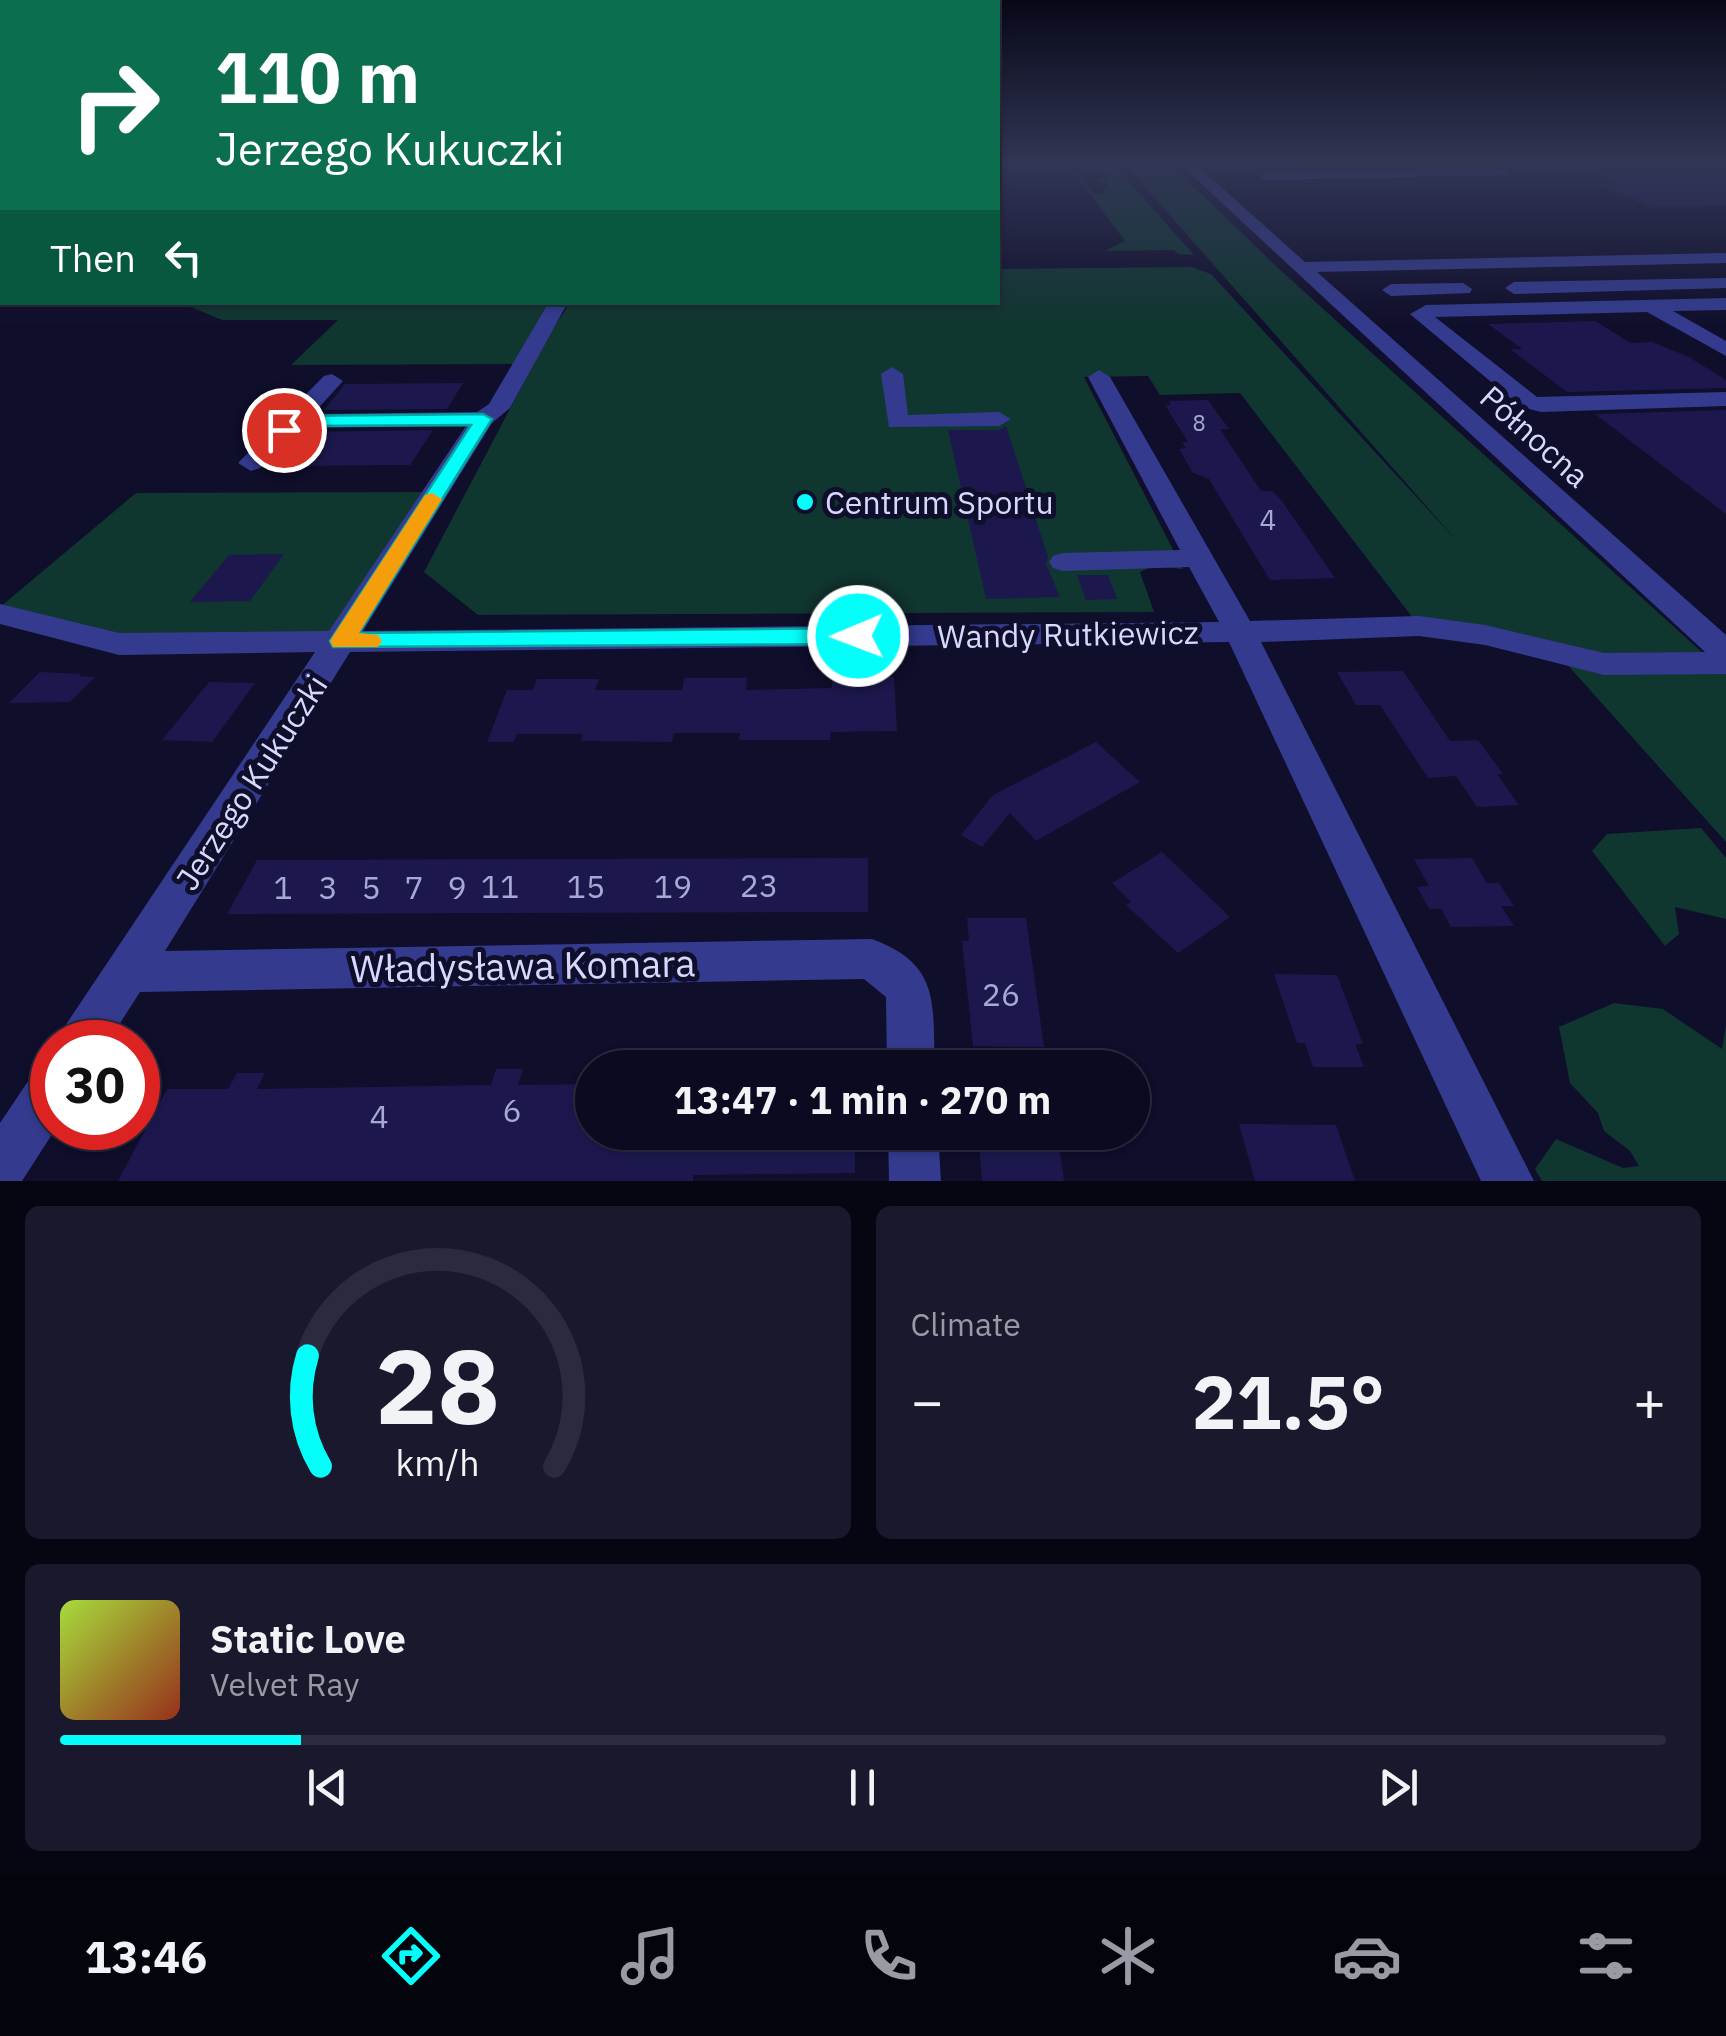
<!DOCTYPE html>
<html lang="en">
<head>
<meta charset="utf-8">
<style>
  :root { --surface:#0b0a20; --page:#19182d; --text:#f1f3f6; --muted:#9a9aa5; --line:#2b2b3e; --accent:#04fffb }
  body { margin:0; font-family:"IBM Plex Sans",sans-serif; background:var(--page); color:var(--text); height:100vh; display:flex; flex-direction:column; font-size:38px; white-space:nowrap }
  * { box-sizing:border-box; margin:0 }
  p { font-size:32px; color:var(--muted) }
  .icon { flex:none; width:55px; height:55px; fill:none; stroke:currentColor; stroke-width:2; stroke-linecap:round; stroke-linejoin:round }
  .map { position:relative; height:1181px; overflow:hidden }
  .panel { display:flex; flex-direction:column; gap:25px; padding:25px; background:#060612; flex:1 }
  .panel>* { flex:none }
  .banner { position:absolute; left:0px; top:0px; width:1000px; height:305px; box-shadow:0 2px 8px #0004,0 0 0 2px var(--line); background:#0b6e4f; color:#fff; overflow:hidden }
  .speed { position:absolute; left:30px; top:1020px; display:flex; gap:20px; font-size:50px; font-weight:700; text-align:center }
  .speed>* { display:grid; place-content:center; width:130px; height:130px; border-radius:50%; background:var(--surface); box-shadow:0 2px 8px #0004,0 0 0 2px var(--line); line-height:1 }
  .speed .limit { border:15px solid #d22; background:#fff; color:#111 }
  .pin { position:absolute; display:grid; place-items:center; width:85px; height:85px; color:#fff; margin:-42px; border:5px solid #fff; border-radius:50%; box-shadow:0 2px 10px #0007 }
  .me { position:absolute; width:110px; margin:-55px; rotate:269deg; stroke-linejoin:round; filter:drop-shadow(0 0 8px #0008) }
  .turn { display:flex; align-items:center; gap:35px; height:210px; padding:0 50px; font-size:45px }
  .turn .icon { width:130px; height:130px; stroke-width:2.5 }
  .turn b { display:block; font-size:70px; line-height:85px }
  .then { display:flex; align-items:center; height:95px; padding:0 50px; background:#0003; gap:20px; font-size:38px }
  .big { font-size:75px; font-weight:800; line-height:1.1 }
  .panel .card { flex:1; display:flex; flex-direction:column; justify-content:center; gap:15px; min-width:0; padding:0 35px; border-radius:15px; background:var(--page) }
  .panel .dial { align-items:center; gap:0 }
  .dial svg { height:260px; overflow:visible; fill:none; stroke:var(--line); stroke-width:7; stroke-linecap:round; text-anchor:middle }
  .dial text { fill:var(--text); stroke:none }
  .song { display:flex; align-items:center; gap:30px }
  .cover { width:120px; height:120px; border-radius:15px; background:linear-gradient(135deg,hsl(80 70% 55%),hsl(10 70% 35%)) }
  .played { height:10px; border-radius:5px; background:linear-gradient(90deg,var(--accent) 15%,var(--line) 15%) }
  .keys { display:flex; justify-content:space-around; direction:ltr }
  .heat { display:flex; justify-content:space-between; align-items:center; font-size:55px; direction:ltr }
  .panel .tiles { flex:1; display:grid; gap:25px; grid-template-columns:1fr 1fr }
  .card:last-child { grid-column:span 2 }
  .trip { position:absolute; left:575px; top:1050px; width:575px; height:100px; border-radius:50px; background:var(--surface); box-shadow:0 2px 8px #0004,0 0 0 2px var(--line); font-weight:800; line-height:100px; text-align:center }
  .tab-bar { display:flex; height:160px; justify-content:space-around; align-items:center; background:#04040d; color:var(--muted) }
  .tab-bar .icon { width:70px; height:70px }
  .tab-bar .current { color:var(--accent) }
  .tab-bar b { font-size:45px; color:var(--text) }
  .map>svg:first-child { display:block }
  .green { fill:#103630 }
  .building { fill:#1c184e }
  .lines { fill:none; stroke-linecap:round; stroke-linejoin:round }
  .minor { fill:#343b8f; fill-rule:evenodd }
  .route { fill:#04fffb; stroke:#03a6a3; stroke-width:2.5 }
  .slow { fill:#f59e0b }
  .poi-dot { fill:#04fffb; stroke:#0f0e2b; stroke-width:4 }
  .labels { text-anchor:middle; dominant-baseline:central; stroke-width:10; stroke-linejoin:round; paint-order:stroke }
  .far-number-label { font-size:22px; fill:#a9a8d3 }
  .number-label { font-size:28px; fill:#a9a8d3 }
  .street-label { font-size:32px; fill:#d8d8ff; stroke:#0f0e2b }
  .poi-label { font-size:32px; fill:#d8d8ff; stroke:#0f0e2b; text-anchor:start }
  .near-number-label { font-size:32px; fill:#a9a8d3 }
  .near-street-label { font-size:38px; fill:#d8d8ff; stroke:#0f0e2b }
</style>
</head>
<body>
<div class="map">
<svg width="1726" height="1181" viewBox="0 0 1726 1181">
  <rect width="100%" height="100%" fill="#0f0e2b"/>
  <g class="green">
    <path d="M 1066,162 L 1095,194 L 1104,194 L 1103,189 L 1110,187 L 1094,180 L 1108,179 L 1094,162 L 1111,162 L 1194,255 L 1178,254 L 1174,250 L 1105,251 L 1125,241 Z"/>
    <path d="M 1123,162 L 1168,162 L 1277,267 L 1726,674 L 1726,842 L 1556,652 L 1419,626 L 1240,393 L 1160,395 L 1148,376 L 1084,377 L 1183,569 L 1153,566 L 1140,572 L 1154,612 L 478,615 L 424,572 L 550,333 L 570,303 L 998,302 L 998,269 L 1192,267 L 1211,274 L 1458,542 Z"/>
    <path d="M 182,303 L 558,303 L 518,364 L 291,365 L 338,320 L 222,320 Z"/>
    <path d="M 437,492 L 342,641 L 119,644 L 0,607 L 136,493 Z"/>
    <path d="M 1701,828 L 1726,858 L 1726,919 L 1675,907 L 1679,934 L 1665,946 L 1592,851 L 1607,834 Z"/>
    <path d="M 1614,1003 L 1663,1009 L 1722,1049 L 1726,1025 L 1726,1181 L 1542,1181 L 1535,1169 L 1556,1139 L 1623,1168 L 1639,1166 L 1630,1151 L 1604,1131 L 1598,1113 L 1570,1083 L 1559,1027 Z"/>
  </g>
  <g class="building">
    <path d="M 1726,168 L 1726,206 L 1648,207 L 1599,184 L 1618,182 L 1592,170 Z"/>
    <path d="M 1595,321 L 1631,343 L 1652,342 L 1689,357 L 1726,380 L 1726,388 L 1567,392 L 1510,349 L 1522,349 L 1488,324 Z"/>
    <path d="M 463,383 L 447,409 L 324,410 L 345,384 Z"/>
    <path d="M 1208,400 L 1229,429 L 1220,429 L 1261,491 L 1272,491 L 1282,501 L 1335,578 L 1270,580 L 1209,479 L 1193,473 L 1179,449 L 1186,448 L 1182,442 L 1188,442 L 1165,405 L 1171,405 L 1169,401 Z"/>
    <path d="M 1726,410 L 1726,514 L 1595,414 Z"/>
    <path d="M 1006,426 L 1048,557 L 1046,564 L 1060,597 L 986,599 L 948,430 L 999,430 Z"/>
    <path d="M 433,430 L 410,465 L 277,466 L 306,432 Z"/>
    <path d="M 284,554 L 250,601 L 190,602 L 229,555 Z"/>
    <path d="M 1077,575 L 1108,575 L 1117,599 L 1086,600 Z"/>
    <path d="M 1403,671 L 1450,741 L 1478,740 L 1503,774 L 1497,774 L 1519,805 L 1477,807 L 1456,776 L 1428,778 L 1380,705 L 1356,705 L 1337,672 Z"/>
    <path d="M 40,672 L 81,674 L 79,676 L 95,677 L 70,702 L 9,703 Z"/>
    <path d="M 832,677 L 894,677 L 897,731 L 831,732 L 830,740 L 739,740 L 740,733 L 674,733 L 672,742 L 581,741 L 583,734 L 517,734 L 514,742 L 487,742 L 507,690 L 533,690 L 537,679 L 599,679 L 595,690 L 682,690 L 684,678 L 747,678 L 746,690 L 832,688 Z"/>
    <path d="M 209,682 L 255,683 L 212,742 L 162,740 Z"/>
    <path d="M 1096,742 L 1140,782 L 1036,841 L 1010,813 L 982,847 L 961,835 L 993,795 Z"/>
    <path d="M 1162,852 L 1230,917 L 1178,953 L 1126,905 L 1131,902 L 1112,883 Z"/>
    <path d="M 868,858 L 868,912 L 227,914 L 257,860 Z"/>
    <path d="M 1472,858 L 1487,883 L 1499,883 L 1514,906 L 1501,906 L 1514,926 L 1451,927 L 1441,909 L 1429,909 L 1417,887 L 1429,886 L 1414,859 Z"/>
    <path d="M 967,918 L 1026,918 L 1044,1047 L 973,1046 L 962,941 L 969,941 Z"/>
    <path d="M 1274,974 L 1337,975 L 1363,1044 L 1355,1044 L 1364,1067 L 1313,1067 L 1305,1043 L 1297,1043 Z"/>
    <path d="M 496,1069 L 523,1069 L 518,1085 L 582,1084 L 580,1094 L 592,1093 L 592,1132 L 855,1132 L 855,1173 L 693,1175 L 693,1181 L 118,1181 L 167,1089 L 228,1089 L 237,1073 L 265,1073 L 257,1089 L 491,1085 Z"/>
    <path d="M 1239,1124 L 1336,1125 L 1355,1181 L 1255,1181 Z"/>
    <path d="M 978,1132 L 1057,1132 L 1064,1181 L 982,1181 Z"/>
  </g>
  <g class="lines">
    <g class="minor">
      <path d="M 1178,162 L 1193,162 L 1305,262 L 1726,253 L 1726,263 L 1317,272 L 1726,635 L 1726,674 L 1604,675 L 1485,645 L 1419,636 L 1261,642 L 1534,1181 L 1481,1181 L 1229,642 L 350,652 L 165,951 L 872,939 C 942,965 932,1004 935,1068 L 887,1068 L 886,997 L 864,979 L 140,992 L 108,1042 L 59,1042 L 65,1026 L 315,652 L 119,655 L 0,624 L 0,604 L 119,633 L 329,631 L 466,426 L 299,428 L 260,468 L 251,471 L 238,463 L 324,376 L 332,374 L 343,381 L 313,414 L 477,412 L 489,404 L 549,302 L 568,302 L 510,408 L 492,423 L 363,631 L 1219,622 L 1189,567 L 1063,571 L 1053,568 L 1049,562 L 1053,556 L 1063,553 L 1180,550 L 1088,377 L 1099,370 L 1110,377 L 1250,621 L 1419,616 L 1485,625 L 1604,653 L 1705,652 Z"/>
      <path d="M 1501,168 L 1508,172 L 1506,175 L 1266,180 L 1259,176 L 1266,172 Z"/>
      <rect x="0" y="171" width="2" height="8"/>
      <path d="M 1726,278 L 1726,288 L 1514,294 L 1505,288 L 1514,282 Z"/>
      <path d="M 1463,283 L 1472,289 L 1470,293 L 1391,296 L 1382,290 L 1391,284 Z"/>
      <path d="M 1726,298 L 1726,310 L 1673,311 L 1726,341 L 1726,356 L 1647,312 L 1435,317 L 1537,397 L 1726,392 L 1726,406 L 1541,412 L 1521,407 L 1410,314 L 1426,305 Z"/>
      <path d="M 892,367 L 903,374 L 908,415 L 999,412 L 1011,419 L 999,426 L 889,427 L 881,374 Z"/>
      <path d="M 52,1064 L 52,1128 L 56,1128 L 22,1181 L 0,1181 L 0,1123 L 35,1071 Z"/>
      <path d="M 888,1132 L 938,1132 L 941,1181 L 889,1181 Z"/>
    </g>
  </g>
  <linearGradient id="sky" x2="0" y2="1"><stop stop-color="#080818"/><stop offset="0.5" stop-color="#313655"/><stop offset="1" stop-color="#313655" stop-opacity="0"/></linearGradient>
  <rect width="1726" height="327" fill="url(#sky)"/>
  <path class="route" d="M 483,414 L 492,419 L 359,633 L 858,628 L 870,636 L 858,644 L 333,647 L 330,641 L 471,425 L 299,426 L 284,436 L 275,430 L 294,416 Z"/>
  <path class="slow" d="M 432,493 L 442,499 L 359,633 L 378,635 L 382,641 L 378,647 L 333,647 L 330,641 L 333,636 L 425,495 Z"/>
  <circle class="poi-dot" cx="805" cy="502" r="10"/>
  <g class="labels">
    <g class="far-number-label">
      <text x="1199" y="422">8</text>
    </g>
    <g class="number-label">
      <text x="1268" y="519">4</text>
    </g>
    <g class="street-label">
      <text transform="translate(1535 436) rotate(42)">Północna</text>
      <text transform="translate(1068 634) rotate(-1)">Wandy Rutkiewicz</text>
      <text transform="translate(251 782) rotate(-57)">Jerzego Kukuczki</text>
    </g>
    <g class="poi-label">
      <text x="825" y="502">Centrum Sportu</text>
    </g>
    <g class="near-number-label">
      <text x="759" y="885">23</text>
      <text x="500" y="886">11</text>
      <text x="586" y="886">15</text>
      <text x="673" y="886">19</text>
      <text x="283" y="887">1</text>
      <text x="328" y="887">3</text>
      <text x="371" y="887">5</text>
      <text x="414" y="887">7</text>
      <text x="457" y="887">9</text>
      <text x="1001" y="994">26</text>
      <text x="512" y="1110">6</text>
      <text x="379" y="1116">4</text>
    </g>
    <g class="near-street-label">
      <text transform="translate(523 965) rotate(-1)">Władysława Komara</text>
    </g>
  </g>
</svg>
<div class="speed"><div class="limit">30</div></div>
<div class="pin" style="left:284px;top:430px;background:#d93025"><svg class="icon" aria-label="arrive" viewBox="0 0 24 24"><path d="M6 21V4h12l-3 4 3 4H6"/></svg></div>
<svg class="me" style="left:858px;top:636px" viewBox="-20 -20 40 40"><circle r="17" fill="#04fffb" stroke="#fff" stroke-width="3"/><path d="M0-11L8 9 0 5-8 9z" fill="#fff"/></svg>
<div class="trip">13:47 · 1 min · 270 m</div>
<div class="banner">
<div class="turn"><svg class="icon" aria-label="right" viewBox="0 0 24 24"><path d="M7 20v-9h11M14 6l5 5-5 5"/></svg><div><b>110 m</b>Jerzego Kukuczki</div></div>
<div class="then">Then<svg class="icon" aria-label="left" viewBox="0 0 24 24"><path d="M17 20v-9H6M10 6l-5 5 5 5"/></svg></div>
</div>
</div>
<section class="panel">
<div class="tiles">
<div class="card dial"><svg viewBox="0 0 100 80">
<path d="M14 69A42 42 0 1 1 86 69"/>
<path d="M14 69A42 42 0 0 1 10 35" stroke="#04fffb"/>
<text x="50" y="56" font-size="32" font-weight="700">28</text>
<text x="50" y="72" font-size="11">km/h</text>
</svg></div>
<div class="card"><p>Climate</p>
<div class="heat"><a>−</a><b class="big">21.5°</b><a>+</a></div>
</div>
<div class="card">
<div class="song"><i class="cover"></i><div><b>Static Love</b><p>Velvet Ray</p></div></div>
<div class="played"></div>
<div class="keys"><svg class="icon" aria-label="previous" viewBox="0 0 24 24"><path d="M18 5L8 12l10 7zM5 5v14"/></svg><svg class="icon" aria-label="pause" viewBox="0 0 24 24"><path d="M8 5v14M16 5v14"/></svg><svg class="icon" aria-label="next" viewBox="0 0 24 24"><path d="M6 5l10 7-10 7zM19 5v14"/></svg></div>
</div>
</div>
</section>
<nav class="tab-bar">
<b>13:46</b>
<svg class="icon current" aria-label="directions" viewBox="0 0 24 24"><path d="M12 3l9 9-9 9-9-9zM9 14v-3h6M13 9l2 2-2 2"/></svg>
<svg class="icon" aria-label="music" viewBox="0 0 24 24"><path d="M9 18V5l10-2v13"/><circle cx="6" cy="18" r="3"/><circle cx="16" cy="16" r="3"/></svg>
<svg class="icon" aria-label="phone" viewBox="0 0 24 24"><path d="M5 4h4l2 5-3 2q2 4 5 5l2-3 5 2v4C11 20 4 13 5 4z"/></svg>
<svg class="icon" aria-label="climate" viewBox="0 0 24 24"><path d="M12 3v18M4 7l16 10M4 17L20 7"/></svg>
<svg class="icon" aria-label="car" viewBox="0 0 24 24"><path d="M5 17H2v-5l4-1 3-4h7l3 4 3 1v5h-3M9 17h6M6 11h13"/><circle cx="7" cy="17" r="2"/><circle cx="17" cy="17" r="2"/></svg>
<svg class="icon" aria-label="filters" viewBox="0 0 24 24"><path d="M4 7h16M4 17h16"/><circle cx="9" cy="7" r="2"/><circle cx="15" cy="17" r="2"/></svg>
</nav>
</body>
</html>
